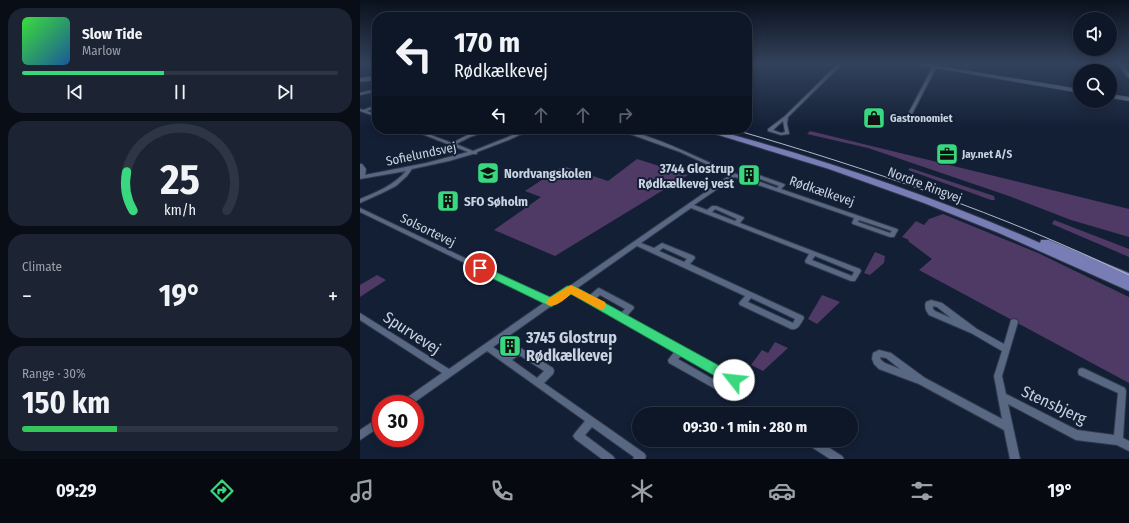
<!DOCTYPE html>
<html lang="en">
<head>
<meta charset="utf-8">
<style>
  :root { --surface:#0e1728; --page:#1c2434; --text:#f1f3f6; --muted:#9b9fa8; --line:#2e3645; --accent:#39d87f }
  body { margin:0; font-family:"Fira Sans Condensed",sans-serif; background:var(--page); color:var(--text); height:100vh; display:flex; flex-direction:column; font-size:15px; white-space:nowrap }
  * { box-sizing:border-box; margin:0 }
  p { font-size:13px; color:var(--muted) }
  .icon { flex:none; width:22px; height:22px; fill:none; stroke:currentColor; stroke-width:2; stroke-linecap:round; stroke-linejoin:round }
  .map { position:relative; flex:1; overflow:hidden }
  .sheet { display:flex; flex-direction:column; gap:8px; padding:8px; background:#080d16; width:360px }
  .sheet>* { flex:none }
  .hud { position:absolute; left:12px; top:12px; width:380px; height:122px; border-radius:16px; box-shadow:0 2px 10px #0003,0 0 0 1px var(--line); background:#0e1728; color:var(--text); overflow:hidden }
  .buttons { position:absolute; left:713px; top:12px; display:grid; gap:8px }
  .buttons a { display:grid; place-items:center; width:44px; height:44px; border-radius:50%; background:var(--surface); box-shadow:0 2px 10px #0003,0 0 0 1px var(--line); font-size:20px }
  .speed { position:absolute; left:12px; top:395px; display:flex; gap:8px; font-size:20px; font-weight:700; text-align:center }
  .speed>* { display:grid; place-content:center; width:52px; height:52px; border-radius:50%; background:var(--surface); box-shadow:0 2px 10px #0003,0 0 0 1px var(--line); line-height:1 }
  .speed .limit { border:6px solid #d22; background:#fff; color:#111 }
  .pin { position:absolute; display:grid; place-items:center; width:34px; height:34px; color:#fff; margin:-17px; border:2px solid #fff; border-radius:50%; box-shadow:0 1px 4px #0007 }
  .me { position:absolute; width:44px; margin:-22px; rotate:299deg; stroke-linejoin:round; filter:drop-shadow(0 0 3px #0008) }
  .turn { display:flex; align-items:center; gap:14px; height:84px; padding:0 16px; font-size:18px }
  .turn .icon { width:52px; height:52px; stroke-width:2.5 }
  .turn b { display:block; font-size:28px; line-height:34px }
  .lanes { display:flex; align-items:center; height:38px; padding:0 16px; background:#0003; justify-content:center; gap:20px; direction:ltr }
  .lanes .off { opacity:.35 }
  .big { font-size:30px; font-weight:700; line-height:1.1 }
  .sheet .widget { flex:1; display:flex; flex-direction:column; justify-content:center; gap:6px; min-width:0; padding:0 14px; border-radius:16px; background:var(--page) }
  .sheet .dial { align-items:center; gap:0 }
  .dial svg { height:104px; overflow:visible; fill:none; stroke:var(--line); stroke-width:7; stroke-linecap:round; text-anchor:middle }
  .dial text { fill:var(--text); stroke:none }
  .song { display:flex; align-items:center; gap:12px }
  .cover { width:48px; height:48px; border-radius:6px; background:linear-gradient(135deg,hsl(120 70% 55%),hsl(210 70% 35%)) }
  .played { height:4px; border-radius:2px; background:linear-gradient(90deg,var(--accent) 45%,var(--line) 45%) }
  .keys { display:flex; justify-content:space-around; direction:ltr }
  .heat { display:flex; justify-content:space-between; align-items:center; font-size:22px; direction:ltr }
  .charge { height:6px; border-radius:3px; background:linear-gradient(90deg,#34c759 30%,var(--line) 0) }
  .trip { position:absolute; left:272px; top:407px; width:226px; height:40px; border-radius:20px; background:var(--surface); box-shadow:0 2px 10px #0003,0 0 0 1px var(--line); font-weight:700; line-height:40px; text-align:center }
  .tabs { display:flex; height:64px; justify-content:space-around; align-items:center; background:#060910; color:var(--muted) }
  .tabs .icon { width:28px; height:28px }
  .tabs .selected { color:var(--accent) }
  .tabs b { font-size:18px; color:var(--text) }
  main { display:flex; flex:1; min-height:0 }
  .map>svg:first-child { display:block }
  .green { fill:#4f3a65 }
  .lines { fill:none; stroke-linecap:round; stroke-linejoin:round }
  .street-casing { stroke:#32384b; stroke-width:2 }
  .secondary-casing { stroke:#32384b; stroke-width:1 }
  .primary-casing { stroke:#32384b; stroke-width:2 }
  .street { fill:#586782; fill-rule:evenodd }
  .secondary { fill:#586782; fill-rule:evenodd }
  .primary { fill:#787db6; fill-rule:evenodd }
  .tram { stroke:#b0baca; stroke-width:1 }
  .route { fill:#39d87f; stroke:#258c53 }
  .slow { fill:#f59e0b }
  .labels { text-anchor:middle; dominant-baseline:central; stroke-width:4; stroke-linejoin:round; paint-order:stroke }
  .far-poi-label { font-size:11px; font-weight:bold; fill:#c9d2e1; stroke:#131f35; text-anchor:start }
  .street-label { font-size:13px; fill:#c9d2e1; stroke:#131f35 }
  .poi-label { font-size:13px; font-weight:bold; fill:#c9d2e1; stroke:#131f35; text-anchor:start }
  .near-street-label { font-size:16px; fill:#c9d2e1; stroke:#131f35 }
  .near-poi-label { font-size:16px; font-weight:bold; fill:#c9d2e1; stroke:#131f35; text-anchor:start }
</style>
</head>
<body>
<main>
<section class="sheet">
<div class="widget">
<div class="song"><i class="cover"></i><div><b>Slow Tide</b><p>Marlow</p></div></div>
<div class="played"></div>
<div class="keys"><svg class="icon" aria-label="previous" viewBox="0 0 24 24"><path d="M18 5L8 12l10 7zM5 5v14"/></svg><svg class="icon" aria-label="pause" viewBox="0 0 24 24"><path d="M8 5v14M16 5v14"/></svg><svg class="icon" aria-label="next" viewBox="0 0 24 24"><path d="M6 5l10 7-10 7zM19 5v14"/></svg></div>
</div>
<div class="widget dial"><svg viewBox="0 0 100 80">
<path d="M14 69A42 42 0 1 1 86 69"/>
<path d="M14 69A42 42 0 0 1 9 39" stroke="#39d87f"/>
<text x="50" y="56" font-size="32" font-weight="700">25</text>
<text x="50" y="72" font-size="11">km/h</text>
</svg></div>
<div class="widget"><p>Climate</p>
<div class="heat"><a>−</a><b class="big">19°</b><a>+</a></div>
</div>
<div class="widget"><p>Range · 30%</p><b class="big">150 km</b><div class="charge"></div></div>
</section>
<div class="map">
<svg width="769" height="459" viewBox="0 0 769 459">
  <rect width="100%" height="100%" fill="#131f35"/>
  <g class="green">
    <path d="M 450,131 L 769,209 L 769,237 L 711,220 L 646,195 L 508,148 L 447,134 Z"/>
    <path d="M 277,159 L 328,175 L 195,256 L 134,230 L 181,197 L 165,191 L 203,166 L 248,181 Z"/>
    <path d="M 550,168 L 634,196 L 635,200 L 631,200 L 548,170 Z"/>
    <path d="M 583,214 L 678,253 L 769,297 L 769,383 L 559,270 L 572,259 L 548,241 L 549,240 L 542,237 L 556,221 L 564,225 L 569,219 Z"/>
    <path d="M 694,220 L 769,249 L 769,257 L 692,224 Z"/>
    <path d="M 515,252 L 525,256 L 524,263 L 510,275 L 504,273 Z"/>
    <path d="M 17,275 L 26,280 L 0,297 L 0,285 Z"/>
    <path d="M 462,295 L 480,302 L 457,324 L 448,319 Z"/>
    <path d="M 415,342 L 428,348 L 403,371 L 391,365 L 402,350 L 408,353 Z"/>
  </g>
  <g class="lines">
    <g class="street-casing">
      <g id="street">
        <path d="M 478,64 L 482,64 L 428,117 L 427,124 L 429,133 L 429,134 L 421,135 L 408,131 L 408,129 L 425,116 ZM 423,121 L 425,132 L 421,133 L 413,130 Z"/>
        <path d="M 574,64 L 578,64 L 550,118 L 547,119 L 546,118 Z"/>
        <path d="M 761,64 L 769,65 L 769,67 L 760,66 L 759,65 Z"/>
        <path d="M 17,89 L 17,91 L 0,95 L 0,93 Z"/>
        <path d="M 17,105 L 17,107 L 7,111 L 17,115 L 17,117 L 0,111 L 0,109 L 3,110 Z"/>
        <path d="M 49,129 L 55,129 L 92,143 C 105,136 118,129 133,129 L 110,137 L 96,144 L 113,151 L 148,137 L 166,129 L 172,129 L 151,139 L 117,152 L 117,154 L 113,154 L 89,161 L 52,169 L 47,176 L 36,186 L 22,193 L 0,203 L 0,199 C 17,192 34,185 46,171 L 0,179 L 0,164 L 2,164 L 6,169 L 5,175 L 66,163 L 108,152 Z"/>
        <path d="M 256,129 C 266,129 276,133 286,136 C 322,148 355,167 390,179 L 396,174 L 424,184 L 425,185 L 421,189 L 537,229 L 538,230 L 534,237 L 530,237 L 493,224 L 492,223 L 494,218 L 375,177 L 334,205 L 347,210 L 352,206 L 356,206 L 383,217 L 384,218 L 380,223 L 500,269 L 501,271 L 495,281 L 491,281 L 446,263 L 445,261 L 449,254 L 331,208 L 281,243 L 294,248 L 302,243 L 334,256 L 335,258 L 330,264 L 443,316 L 444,318 C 441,323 438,331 431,329 L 380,305 L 379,303 L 385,296 L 277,246 L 216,289 L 229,296 L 237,289 L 239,288 L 273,306 L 274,308 L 267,316 L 376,377 L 377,380 C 375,385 371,393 366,395 L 309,363 L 308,360 L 315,351 L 211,292 L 133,347 L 146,356 L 156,348 L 159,347 L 193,368 L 194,371 L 193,374 L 184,383 L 284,453 L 286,456 L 285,459 L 273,459 L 274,457 L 232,427 L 225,435 L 253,456 L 255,459 L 242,459 L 215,439 L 213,436 L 215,433 L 225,421 L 127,351 L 52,404 L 41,404 L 42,401 L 82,373 L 0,320 L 0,313 L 89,369 L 185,302 L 0,212 L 0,208 L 191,299 L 370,175 L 320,152 ZM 397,178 L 419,186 L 417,188 L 395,180 ZM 355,209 L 377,219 L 375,221 L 352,212 ZM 499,220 L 532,231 L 530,233 L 498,222 ZM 303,248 L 327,259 L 324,262 L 299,251 ZM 455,256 L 494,272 L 492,276 L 452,260 ZM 240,295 L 265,309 L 261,313 L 235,299 ZM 391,298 L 435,319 L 433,323 L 388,302 ZM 159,355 L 184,371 L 177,378 L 152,360 ZM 322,355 L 367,381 L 365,386 L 318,359 Z"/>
        <path d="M 571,300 L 582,303 L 617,329 L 644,344 L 651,320 L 654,319 L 657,320 L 658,322 L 642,376 L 646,394 L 717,430 L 754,435 L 758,393 L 719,375 L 718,372 L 719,369 L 722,368 L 725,369 L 765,388 L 766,391 L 763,438 L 769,441 L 769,451 L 757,445 L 716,440 L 648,404 L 660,459 L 650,459 L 644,430 L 559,384 L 519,369 L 514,364 L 512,359 L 513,353 L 519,350 L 531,353 L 565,378 L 642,419 L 634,376 L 642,351 L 611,333 L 569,315 C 566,311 564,307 566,302 ZM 573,306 L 577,307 L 591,318 L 575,311 L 573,309 ZM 520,357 L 526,358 L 540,369 L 525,363 L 521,360 Z"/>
        <path d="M 21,416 L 21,426 L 0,440 L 0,430 Z"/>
        <path d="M 450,440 L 457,440 L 482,456 L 484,459 L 470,459 L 450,446 L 448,443 Z"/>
      </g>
    </g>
    <g class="secondary-casing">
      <g id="secondary">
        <path d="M 556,64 L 566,64 L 720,89 L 720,93 L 558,65 Z"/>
        <path d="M 758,64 L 762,64 L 769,72 L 769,78 L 767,77 Z"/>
        <path d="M 17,76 L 17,80 L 0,82 L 0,78 Z"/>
        <path d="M 750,94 L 769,97 L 769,101 L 750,98 Z"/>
      </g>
    </g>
    <g class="primary-casing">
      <path id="primary" d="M 339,129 L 351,129 C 463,159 574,196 680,243 L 681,240 L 689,240 L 769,273 L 769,291 L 639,233 L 564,203 L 469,169 Z"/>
    </g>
    <use href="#street" class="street"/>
    <use href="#secondary" class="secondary"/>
    <use href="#primary" class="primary"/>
    <path class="tram" d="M 372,129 C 507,168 642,214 769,275"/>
  </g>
  <linearGradient id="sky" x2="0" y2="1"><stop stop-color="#0a111d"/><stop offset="0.5" stop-color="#33425c"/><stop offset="1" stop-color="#33425c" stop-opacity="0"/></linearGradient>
  <rect width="769" height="128" fill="url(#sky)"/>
  <path class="route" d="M 120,265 L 190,297 L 207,286 L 214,286 L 378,376 L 380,380 L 378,384 L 374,386 L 369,384 L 211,294 L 191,307 L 117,271 L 115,268 L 117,266 Z"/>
  <path class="slow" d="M 211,285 L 245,302 L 246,305 L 245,308 L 241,310 L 237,308 L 211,294 C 205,299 196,308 188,305 L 186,302 L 188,299 Z"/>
  <defs>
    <g id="shop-square" transform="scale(1.15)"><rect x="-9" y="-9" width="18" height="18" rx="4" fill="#39d87f" stroke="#131f35"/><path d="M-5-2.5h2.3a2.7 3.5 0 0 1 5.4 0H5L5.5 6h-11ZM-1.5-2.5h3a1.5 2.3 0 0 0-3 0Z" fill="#111"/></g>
    <g id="office-square" transform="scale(1.15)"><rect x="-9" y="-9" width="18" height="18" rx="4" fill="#39d87f" stroke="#131f35"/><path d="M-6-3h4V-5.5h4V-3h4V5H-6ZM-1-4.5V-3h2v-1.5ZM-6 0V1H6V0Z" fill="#111"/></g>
    <g id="school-square" transform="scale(1.15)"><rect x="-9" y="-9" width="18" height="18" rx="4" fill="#39d87f" stroke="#131f35"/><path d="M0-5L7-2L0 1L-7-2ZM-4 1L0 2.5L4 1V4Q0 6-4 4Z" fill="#111"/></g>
    <g id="building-square" transform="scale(1.15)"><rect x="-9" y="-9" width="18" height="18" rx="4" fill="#39d87f" stroke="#131f35"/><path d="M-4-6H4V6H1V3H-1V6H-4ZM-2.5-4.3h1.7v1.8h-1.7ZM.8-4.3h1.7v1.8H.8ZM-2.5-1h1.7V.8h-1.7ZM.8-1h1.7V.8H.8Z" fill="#111"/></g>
  </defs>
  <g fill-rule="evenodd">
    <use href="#shop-square" x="514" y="118"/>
    <use href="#office-square" x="587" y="154"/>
    <use href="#school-square" x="128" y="173"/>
    <use href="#building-square" x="389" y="175"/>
    <use href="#building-square" x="88" y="201"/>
    <use href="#building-square" x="150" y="346"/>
  </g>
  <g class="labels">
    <g class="far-poi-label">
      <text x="530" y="118">Gastronomiet</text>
      <text x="602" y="154">Jay.net A/S</text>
    </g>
    <g class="street-label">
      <text transform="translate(61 154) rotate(-12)">Sofielundsvej</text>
      <text transform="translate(565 185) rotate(21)">Nordre Ringvej</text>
      <text transform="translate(462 191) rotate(19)">Rødkælkevej</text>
      <text transform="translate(68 230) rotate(26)">Solsortevej</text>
    </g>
    <g class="poi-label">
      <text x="374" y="168" text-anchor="end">3744 Glostrup<tspan x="374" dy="15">Rødkælkevej vest</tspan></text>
      <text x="144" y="173">Nordvangskolen</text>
      <text x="104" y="201">SFO Søholm</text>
    </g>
    <g class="near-street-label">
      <text transform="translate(52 333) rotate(33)">Spurvevej</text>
      <text transform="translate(694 405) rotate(25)">Stensbjerg</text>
    </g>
    <g class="near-poi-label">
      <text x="166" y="337">3745 Glostrup<tspan x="166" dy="18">Rødkælkevej</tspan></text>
    </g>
  </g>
</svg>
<div class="buttons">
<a><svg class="icon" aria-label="sound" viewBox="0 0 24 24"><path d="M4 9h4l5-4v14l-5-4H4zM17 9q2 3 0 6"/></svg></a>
<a><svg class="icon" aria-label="search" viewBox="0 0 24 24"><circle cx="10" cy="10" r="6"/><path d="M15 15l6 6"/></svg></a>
</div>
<div class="speed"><div class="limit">30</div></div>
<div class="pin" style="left:120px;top:268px;background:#d93025"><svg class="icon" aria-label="arrive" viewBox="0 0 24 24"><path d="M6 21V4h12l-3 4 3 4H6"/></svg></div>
<svg class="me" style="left:374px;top:380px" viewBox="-20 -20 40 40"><circle r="19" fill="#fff"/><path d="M0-13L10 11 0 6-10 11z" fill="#39d87f"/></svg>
<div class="trip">09:30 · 1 min · 280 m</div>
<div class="hud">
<div class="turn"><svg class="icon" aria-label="left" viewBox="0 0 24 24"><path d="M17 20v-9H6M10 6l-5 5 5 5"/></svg><div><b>170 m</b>Rødkælkevej</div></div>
<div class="lanes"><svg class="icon" aria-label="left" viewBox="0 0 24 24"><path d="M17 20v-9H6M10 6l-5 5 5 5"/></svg><svg class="icon off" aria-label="ahead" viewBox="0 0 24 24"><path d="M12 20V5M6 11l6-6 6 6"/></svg><svg class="icon off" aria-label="ahead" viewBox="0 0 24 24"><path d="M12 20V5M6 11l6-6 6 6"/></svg><svg class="icon off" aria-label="right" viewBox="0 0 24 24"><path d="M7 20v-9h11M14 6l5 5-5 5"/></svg></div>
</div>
</div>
</main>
<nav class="tabs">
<b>09:29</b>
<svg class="icon selected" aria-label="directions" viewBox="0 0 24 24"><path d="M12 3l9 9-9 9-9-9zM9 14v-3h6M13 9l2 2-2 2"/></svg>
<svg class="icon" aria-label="music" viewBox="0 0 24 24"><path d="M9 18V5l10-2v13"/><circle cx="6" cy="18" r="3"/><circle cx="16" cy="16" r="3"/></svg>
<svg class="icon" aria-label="phone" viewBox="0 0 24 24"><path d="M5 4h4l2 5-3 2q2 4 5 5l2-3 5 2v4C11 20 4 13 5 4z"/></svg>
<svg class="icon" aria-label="climate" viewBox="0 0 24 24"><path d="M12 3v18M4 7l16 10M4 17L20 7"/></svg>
<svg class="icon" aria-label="car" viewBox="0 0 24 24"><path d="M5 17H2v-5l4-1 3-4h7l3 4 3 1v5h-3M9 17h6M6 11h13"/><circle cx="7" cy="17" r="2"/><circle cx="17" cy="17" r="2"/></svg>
<svg class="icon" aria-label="filters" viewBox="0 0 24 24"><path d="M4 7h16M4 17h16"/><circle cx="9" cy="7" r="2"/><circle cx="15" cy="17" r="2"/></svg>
<b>19°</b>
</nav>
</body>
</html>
